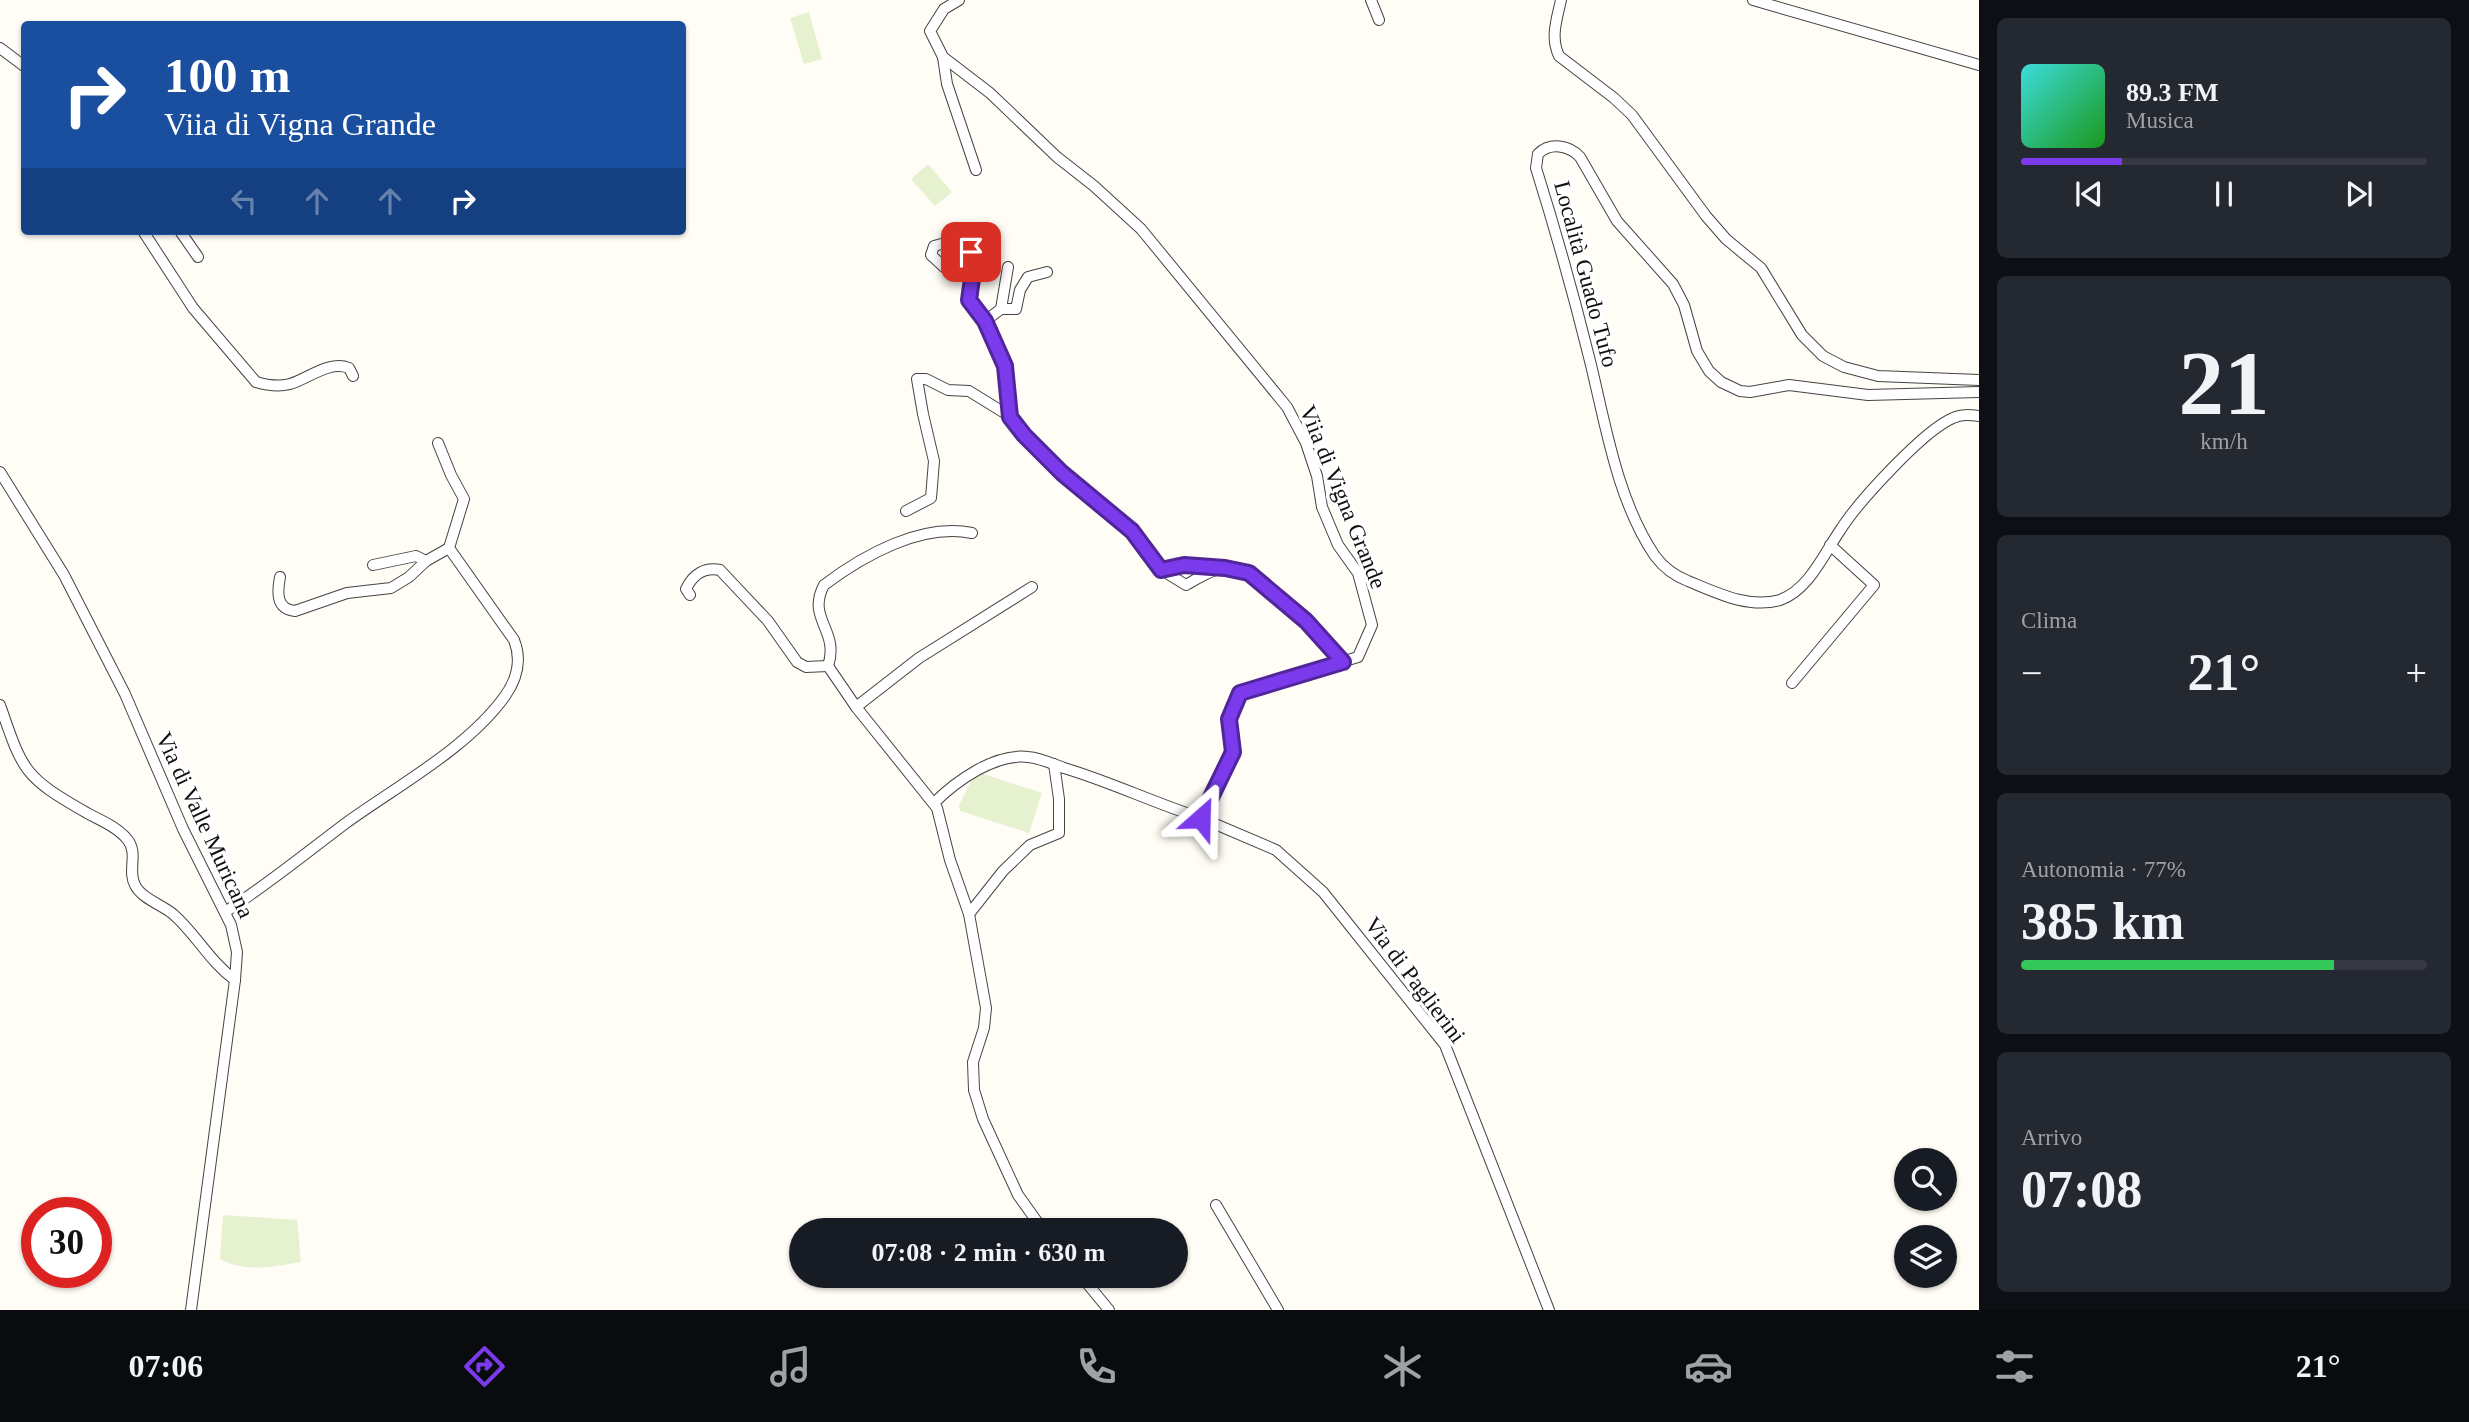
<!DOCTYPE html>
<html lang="it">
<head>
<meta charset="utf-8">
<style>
  :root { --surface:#171b24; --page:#242831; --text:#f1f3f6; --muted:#9ea1a6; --line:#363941; --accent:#7c3aed }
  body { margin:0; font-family:"Times New Roman",serif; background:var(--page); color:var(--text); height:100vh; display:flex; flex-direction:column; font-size:26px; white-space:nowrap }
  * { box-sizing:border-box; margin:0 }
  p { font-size:23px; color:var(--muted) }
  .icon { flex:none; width:38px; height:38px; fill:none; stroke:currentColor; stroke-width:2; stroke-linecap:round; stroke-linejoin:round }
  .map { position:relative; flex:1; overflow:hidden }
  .panel { display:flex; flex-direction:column; gap:18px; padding:18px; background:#0d0f14; width:490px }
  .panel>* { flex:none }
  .hud { position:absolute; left:21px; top:21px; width:665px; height:214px; border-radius:7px; box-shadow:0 2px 5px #0004; background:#1a4fa0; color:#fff; overflow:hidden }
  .controls { position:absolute; left:1894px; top:1148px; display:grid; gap:14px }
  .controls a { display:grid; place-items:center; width:63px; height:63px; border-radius:50%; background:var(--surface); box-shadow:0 2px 5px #0004; font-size:35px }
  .speed { position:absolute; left:21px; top:1197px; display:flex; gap:14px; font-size:35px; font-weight:700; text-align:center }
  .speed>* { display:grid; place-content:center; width:91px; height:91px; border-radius:50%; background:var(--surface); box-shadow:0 2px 5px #0004; line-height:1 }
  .speed .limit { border:10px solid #d22; background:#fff; color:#111 }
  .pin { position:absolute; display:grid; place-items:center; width:60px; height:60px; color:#fff; margin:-30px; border-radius:14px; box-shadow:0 4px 10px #0006 }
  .me { position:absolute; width:77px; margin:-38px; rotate:25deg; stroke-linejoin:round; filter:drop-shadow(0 0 5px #0008) }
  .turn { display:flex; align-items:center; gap:24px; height:147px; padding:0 28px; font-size:32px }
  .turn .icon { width:91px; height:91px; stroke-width:2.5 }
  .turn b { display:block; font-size:49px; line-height:60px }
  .lanes { display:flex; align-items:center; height:66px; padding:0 28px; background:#0003; justify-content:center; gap:35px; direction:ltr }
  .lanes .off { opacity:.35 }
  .big { font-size:52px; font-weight:700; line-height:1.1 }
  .panel .tile { flex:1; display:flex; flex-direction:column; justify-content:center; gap:10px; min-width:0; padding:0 24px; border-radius:10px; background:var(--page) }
  .panel .dial { align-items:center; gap:0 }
  .dial b { font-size:91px; line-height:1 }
  .song { display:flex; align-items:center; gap:21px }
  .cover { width:84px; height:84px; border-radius:10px; background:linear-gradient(135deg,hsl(180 70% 55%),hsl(120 70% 35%)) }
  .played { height:7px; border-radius:4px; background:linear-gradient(90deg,var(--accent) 25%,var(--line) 25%) }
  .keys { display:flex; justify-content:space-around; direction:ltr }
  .heat { display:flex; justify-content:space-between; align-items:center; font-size:38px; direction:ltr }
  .charge { height:10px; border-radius:5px; background:linear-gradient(90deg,#34c759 77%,var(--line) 0) }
  .trip { position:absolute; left:789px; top:1218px; width:399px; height:70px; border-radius:35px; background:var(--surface); box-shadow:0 2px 5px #0004; font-weight:700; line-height:70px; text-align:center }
  .tabs { display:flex; height:112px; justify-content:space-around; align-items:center; background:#090b0e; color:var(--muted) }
  .tabs .icon { width:49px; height:49px }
  .tabs .active { color:var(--accent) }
  .tabs b { font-size:32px; color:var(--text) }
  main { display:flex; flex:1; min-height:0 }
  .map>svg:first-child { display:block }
  .pitch { fill:#e6f2cf }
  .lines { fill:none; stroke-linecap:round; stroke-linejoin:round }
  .minor-casing { stroke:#444; stroke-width:12 }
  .minor { stroke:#fff; stroke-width:10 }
  .route-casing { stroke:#51269a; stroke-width:18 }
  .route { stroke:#7c3aed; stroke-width:12 }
  .labels { text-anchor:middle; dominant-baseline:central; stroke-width:7; stroke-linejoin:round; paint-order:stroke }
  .street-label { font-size:23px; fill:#111; stroke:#fff }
</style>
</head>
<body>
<main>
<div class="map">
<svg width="1979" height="1310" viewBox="0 0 1979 1310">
  <rect width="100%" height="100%" fill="#fffdf5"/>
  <g class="pitch">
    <path d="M 809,12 L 822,59 L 804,64 L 790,18 Z"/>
    <path d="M 928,164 L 952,192 L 935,206 L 911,179 Z"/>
    <path d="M 980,773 L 1042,793 L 1029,833 L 960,811 L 959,805 L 974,776 Z"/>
    <path d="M 223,1215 L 297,1220 L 301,1262 C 272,1267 246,1273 220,1259 Z"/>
  </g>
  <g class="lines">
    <g class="minor-casing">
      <g id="minor">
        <path d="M 1371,0 L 1379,20"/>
        <path d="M 1561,0 C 1557,19 1550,37 1559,56 L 1614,98 L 1632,115 L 1706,216 L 1726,239 L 1761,268 L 1802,335 L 1823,356 L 1844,367 L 1878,376 L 1979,380"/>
        <path d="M 1753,0 L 1979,65"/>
        <path d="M 0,48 L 24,66"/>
        <path d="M 943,57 L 947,84 L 976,170"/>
        <path d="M 143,231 L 193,308 L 256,382 C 266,385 279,387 290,384 C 308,379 329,360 349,368 L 353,376"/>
        <path d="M 180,231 L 198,257"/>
        <path d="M 944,267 L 931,255 L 934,246 L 949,242 L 971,252 L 972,279 L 969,300 L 985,321 L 1005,366 L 1011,417 L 1024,435 L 1062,473 L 1132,531 L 1161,570 L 1184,565 L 1225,568"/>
        <path d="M 1001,309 L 1016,309 L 1020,290 L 1028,277 L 1047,272"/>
        <path d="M 985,321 L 1001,309 L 1008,267"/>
        <path d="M 1979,392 L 1868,395 L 1789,385 L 1750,392 L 1740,391 L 1721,382 L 1709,371 L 1697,351 L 1684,305 L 1673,284 L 1617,221 L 1580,157 C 1569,145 1550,142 1538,154 L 1536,168 C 1556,232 1574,296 1590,361 C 1606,426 1617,500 1655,556 C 1664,568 1675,576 1688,581 C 1717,593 1749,609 1780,600 C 1809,590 1825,552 1841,529 C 1859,501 1924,430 1953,418 C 1961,414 1970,415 1979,416"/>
        <path d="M 0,472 L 64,575 L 125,694 L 183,829 L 231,925 L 237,952 L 235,980 L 191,1310"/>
        <path d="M 906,511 L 931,498 L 934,461 L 923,414 L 917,379 L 926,379 L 948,390 L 969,391 L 1011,417"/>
        <path d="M 373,565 L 416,556 L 426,561 L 449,548"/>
        <path d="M 1160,569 L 1186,585 C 1197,579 1213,568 1226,568 C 1261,568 1320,637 1343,662"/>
        <path d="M 280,577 C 277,593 276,609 295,611 L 347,593 L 391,588 L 409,577 L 426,561"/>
        <path d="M 690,595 L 686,589 C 693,574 705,567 720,570 L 768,621 L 797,662 L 806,667 L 828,666 C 840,630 806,619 824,585 C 864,555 921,523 972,533"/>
        <path d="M 828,666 L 856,707 L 937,808 L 950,860 L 969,914 L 986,1008 L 984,1028 L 973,1062 L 974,1090 L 983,1119 L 1018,1195 L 1043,1230"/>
        <path d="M 1792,683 L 1874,585 L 1830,545"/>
        <path d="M 0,705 C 23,772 24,777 87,813 C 100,820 117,827 127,839 C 139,853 127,870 135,885 C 141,898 162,905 173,914 C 196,934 210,962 235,980"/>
        <path d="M 856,707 L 919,658 L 1032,587"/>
        <path d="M 934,803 C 956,781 995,753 1028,757 C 1040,758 1053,764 1064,768 C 1111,782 1154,803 1201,818 L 1232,752 L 1229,719 L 1240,693 L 1358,657 L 1372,625 L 1358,573 L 1338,545 L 1322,507 L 1317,476 L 1306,443 L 1287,407 L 1141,229 L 1094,186 L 1057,157 L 990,93 L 943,57 L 930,31 L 944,9 L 959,0"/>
        <path d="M 1201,818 L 1276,850 L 1323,892 L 1445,1045 L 1549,1310"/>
        <path d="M 225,912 C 267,885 306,853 346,823 C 397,786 468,748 505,696 C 517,679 522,660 514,640 L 449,548 L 464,499 L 451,475 L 438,443"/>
        <path d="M 969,914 L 1003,871 L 1030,845 L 1059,833 L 1059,799 L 1054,764"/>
        <path d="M 1216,1205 L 1278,1310"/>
        <path d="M 1081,1276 L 1109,1310"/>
      </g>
    </g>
    <use href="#minor" class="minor"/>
  </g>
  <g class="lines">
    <g class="route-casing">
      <path id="route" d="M 971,252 L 972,279 L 969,300 L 985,321 L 1005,366 L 1010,417 L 1024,435 L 1062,473 L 1132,531 L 1161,570 L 1184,565 L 1225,568 L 1249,573 L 1306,621 L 1343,662 L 1240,693 L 1229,719 L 1233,752 L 1201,818"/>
    </g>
    <use href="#route" class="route"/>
  </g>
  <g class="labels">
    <g class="street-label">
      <text transform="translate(1586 274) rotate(75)">Località Guado Tufo</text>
      <text transform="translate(1343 497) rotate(68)">Viia di Vigna Grande</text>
      <text transform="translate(205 825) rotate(65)">Via di Valle Muricana</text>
      <text transform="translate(1415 980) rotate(53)">Via di Paglierini</text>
    </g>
  </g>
</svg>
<div class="controls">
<a><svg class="icon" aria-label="search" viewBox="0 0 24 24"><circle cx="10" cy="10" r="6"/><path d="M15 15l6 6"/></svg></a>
<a><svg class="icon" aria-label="layers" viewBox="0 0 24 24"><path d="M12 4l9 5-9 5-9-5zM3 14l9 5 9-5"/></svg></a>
</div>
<div class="speed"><div class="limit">30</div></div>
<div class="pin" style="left:971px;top:252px;background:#d93025"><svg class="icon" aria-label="arrive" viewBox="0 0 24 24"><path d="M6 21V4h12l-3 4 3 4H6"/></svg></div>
<svg class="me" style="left:1201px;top:818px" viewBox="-20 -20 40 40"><path d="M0-17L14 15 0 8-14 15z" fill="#7c3aed" stroke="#fff" stroke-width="4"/></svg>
<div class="trip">07:08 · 2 min · 630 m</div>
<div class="hud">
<div class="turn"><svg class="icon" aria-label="right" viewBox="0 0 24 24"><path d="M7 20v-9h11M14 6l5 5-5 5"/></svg><div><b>100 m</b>Viia di Vigna Grande</div></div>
<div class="lanes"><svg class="icon off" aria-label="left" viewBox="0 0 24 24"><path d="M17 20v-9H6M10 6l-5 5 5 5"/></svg><svg class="icon off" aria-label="ahead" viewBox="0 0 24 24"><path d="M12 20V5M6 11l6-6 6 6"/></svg><svg class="icon off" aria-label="ahead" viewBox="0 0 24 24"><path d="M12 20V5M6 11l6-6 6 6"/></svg><svg class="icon" aria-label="right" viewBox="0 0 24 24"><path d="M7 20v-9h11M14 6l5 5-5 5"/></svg></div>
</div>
</div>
<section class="panel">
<div class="tile">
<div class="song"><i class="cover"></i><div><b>89.3 FM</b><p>Musica</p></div></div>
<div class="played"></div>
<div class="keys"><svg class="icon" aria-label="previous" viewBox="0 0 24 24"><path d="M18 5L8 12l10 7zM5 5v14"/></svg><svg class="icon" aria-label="pause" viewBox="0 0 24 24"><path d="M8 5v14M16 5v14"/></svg><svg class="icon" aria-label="next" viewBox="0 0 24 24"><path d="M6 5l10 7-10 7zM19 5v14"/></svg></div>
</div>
<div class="tile dial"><b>21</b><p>km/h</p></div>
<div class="tile"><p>Clima</p>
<div class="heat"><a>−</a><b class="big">21°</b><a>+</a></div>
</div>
<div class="tile"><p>Autonomia · 77%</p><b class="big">385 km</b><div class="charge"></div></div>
<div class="tile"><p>Arrivo</p><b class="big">07:08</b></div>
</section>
</main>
<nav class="tabs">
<b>07:06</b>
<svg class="icon active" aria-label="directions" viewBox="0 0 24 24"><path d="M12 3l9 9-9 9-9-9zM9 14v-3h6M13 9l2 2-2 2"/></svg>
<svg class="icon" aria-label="music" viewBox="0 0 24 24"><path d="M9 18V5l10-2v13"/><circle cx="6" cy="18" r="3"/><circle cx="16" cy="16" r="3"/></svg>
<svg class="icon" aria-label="phone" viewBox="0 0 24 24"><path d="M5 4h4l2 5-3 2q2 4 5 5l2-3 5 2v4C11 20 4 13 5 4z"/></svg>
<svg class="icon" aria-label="climate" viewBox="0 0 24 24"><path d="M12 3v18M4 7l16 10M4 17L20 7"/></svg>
<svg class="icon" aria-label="car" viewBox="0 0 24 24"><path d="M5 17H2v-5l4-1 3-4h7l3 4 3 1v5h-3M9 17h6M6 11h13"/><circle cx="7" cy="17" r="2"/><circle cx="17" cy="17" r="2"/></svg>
<svg class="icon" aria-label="filters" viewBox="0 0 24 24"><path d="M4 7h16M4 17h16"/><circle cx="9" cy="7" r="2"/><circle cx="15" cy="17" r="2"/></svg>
<b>21°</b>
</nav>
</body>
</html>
